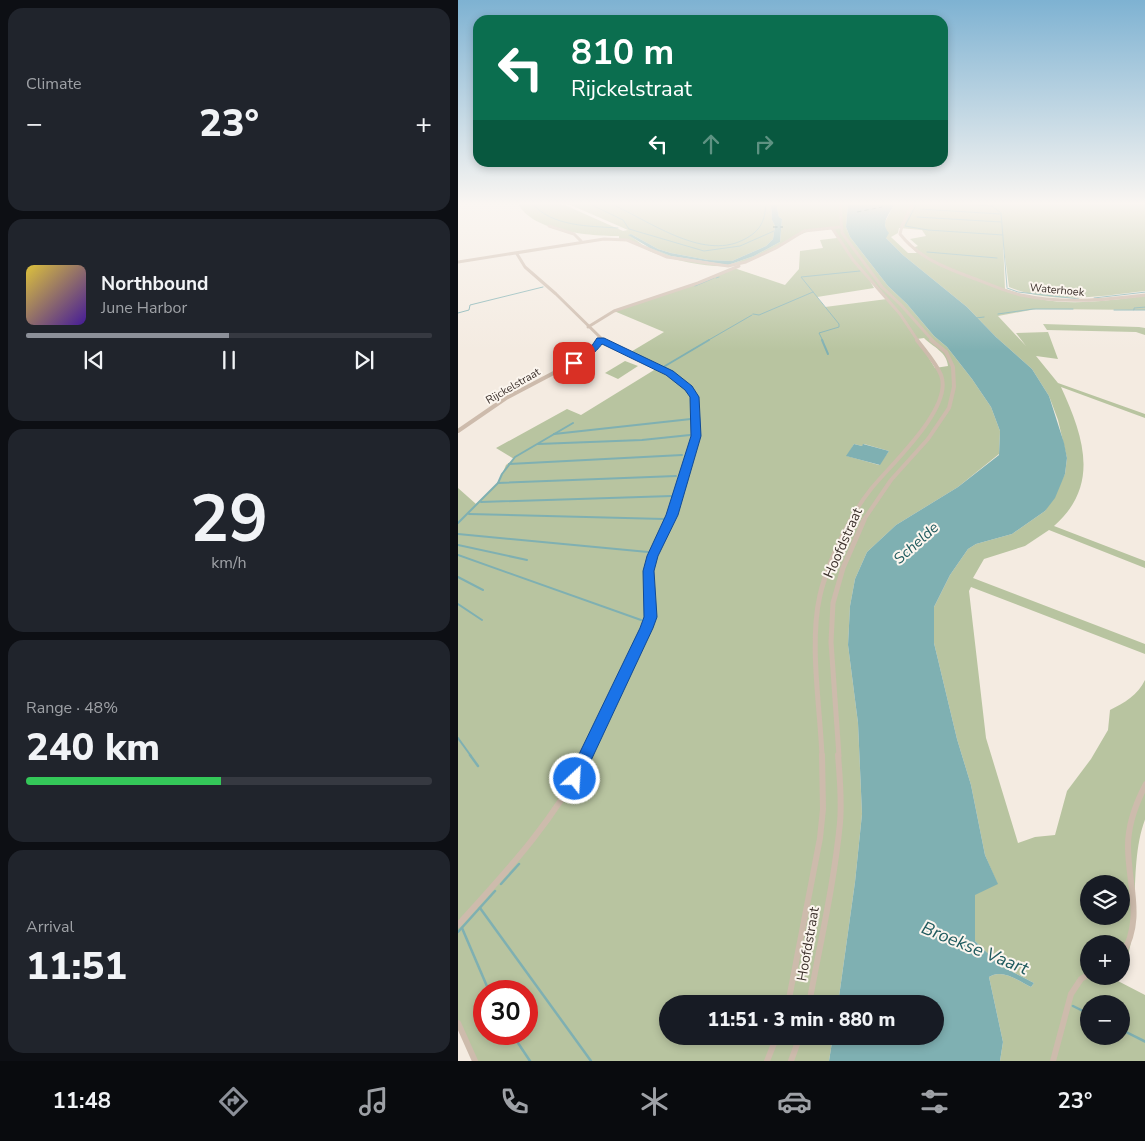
<!DOCTYPE html>
<html lang="en">
<head>
<meta charset="utf-8">
<style>
  :root { --surface:#171b24; --page:#20242c; --text:#f1f3f6; --muted:#9ea1a6; --line:#363941; --accent:#8c9099 }
  body { margin:0; font-family:"Nunito Sans",sans-serif; background:var(--page); color:var(--text); height:100vh; display:flex; flex-direction:column; font-size:19px; white-space:nowrap }
  * { box-sizing:border-box; margin:0 }
  p { font-size:16px; color:var(--muted) }
  .icon { flex:none; width:28px; height:28px; fill:none; stroke:currentColor; stroke-width:2; stroke-linecap:round; stroke-linejoin:round }
  .map { position:relative; flex:1; overflow:hidden }
  .details { display:flex; flex-direction:column; gap:8px; padding:8px; background:#0d0f14; width:458px }
  .details>* { flex:none }
  .banner { position:absolute; left:15px; top:15px; width:475px; height:152px; border-radius:15px; box-shadow:0 2px 8px #0003; background:#0b6e4f; color:#fff; overflow:hidden }
  .tools { position:absolute; left:622px; top:875px; display:grid; gap:10px }
  .tools a { display:grid; place-items:center; width:50px; height:50px; border-radius:50%; background:var(--surface); box-shadow:0 2px 8px #0003; font-size:25px }
  .speed { position:absolute; left:15px; top:980px; display:flex; gap:10px; font-size:25px; font-weight:700; text-align:center }
  .speed>* { display:grid; place-content:center; width:65px; height:65px; border-radius:50%; background:var(--surface); box-shadow:0 2px 8px #0003; line-height:1 }
  .speed .limit { border:8px solid #d22; background:#fff; color:#111 }
  .pin { position:absolute; display:grid; place-items:center; width:42px; height:42px; color:#fff; margin:-21px; border-radius:10px; box-shadow:0 2px 8px #0006 }
  .me { position:absolute; width:55px; margin:-28px; rotate:25deg; stroke-linejoin:round; filter:drop-shadow(0 0 4px #0008) }
  .turn { display:flex; align-items:center; gap:18px; height:105px; padding:0 15px; font-size:22px }
  .turn .icon { width:65px; height:65px; stroke-width:2.5 }
  .turn b { display:block; font-size:35px; line-height:42px }
  .lanes { display:flex; align-items:center; height:48px; padding:0 15px; background:#0003; justify-content:center; gap:25px; direction:ltr }
  .lanes .off { opacity:.35 }
  .big { font-size:38px; font-weight:800; line-height:1.1 }
  .details .card { flex:1; display:flex; flex-direction:column; justify-content:center; gap:8px; min-width:0; padding:0 18px; border-radius:15px; background:var(--page) }
  .details .dial { align-items:center; gap:0 }
  .dial b { font-size:65px; line-height:1 }
  .song { display:flex; align-items:center; gap:15px }
  .cover { width:60px; height:60px; border-radius:8px; background:linear-gradient(135deg,hsl(50 70% 55%),hsl(260 70% 35%)) }
  .played { height:5px; border-radius:2px; background:linear-gradient(90deg,var(--accent) 50%,var(--line) 50%) }
  .keys { display:flex; justify-content:space-around; direction:ltr }
  .heat { display:flex; justify-content:space-between; align-items:center; font-size:28px; direction:ltr }
  .charge { height:8px; border-radius:4px; background:linear-gradient(90deg,#34c759 48%,var(--line) 0) }
  .trip { position:absolute; left:201px; top:995px; width:285px; height:50px; border-radius:25px; background:var(--surface); box-shadow:0 2px 8px #0003; font-weight:800; line-height:50px; text-align:center }
  .tabs { display:flex; height:80px; justify-content:space-around; align-items:center; background:#090b0e; color:var(--muted) }
  .tabs .icon { width:35px; height:35px }
  .tabs .current { color:var(--accent) }
  .tabs b { font-size:22px; color:var(--text) }
  main { display:flex; flex:1; min-height:0 }
  .map>svg:first-child { display:block }
  .green { fill:#b8c4a0; fill-rule:evenodd }
  .water { fill:#7fb0b2 }
  .lines { fill:none; stroke-linecap:round; stroke-linejoin:round }
  .stream-far2 { stroke:#7fb0b2; stroke-width:1 }
  .stream-far1 { stroke:#7fb0b2; stroke-width:2 }
  .stream { stroke:#7fb0b2; stroke-width:2.5 }
  .ferry { stroke:#1f5a5e; stroke-width:1; stroke-dasharray:4.5 3; stroke-linecap:butt }
  .minor-far3 { stroke:#cdbbac; stroke-width:3 }
  .minor-far2 { stroke:#cdbbac; stroke-width:4 }
  .minor-far1 { stroke:#cdbbac; stroke-width:5 }
  .minor { stroke:#cdbbac; stroke-width:6 }
  .route { fill:#1a73e8; stroke:#114b97 }
  .labels { text-anchor:middle; dominant-baseline:central; stroke-width:4; stroke-linejoin:round; paint-order:stroke }
  .far-street-label { font-size:11px; fill:#3b302b; stroke:#fbf5ee }
  .street-label { font-size:14px; fill:#3b302b; stroke:#fbf5ee }
  .water-label { font-size:15px; font-style:italic; fill:#1f5a5e; stroke:#fbf5ee }
  .near-water-label { font-size:18px; font-style:italic; fill:#1f5a5e; stroke:#fbf5ee }
</style>
</head>
<body>
<main>
<section class="details">
<div class="card"><p>Climate</p>
<div class="heat"><a>−</a><b class="big">23°</b><a>+</a></div>
</div>
<div class="card">
<div class="song"><i class="cover"></i><div><b>Northbound</b><p>June Harbor</p></div></div>
<div class="played"></div>
<div class="keys"><svg class="icon" aria-label="previous" viewBox="0 0 24 24"><path d="M18 5L8 12l10 7zM5 5v14"/></svg><svg class="icon" aria-label="pause" viewBox="0 0 24 24"><path d="M8 5v14M16 5v14"/></svg><svg class="icon" aria-label="next" viewBox="0 0 24 24"><path d="M6 5l10 7-10 7zM19 5v14"/></svg></div>
</div>
<div class="card dial"><b>29</b><p>km/h</p></div>
<div class="card"><p>Range · 48%</p><b class="big">240 km</b><div class="charge"></div></div>
<div class="card"><p>Arrival</p><b class="big">11:51</b></div>
</section>
<div class="map">
<svg width="688" height="1061" viewBox="0 0 688 1061">
  <rect width="100%" height="100%" fill="#f4ebe1"/>
  <g class="green">
    <path d="M 60,203 L 97,203 L 109,206 L 165,231 L 170,230 L 108,203 L 313,203 L 314,220 L 317,226 L 315,239 L 308,246 L 274,261 L 250,260 L 213,253 L 200,249 L 173,234 L 171,235 L 185,245 L 213,256 L 270,265 L 296,256 L 322,242 L 324,219 L 321,217 L 319,208 L 321,203 L 390,203 L 388,227 L 392,237 L 430,286 L 449,304 L 476,336 L 489,347 L 514,379 L 533,407 L 542,431 L 541,454 L 500,487 L 438,525 L 409,552 L 397,579 L 392,606 L 390,645 L 400,723 L 404,814 L 397,882 L 380,1004 L 210,1004 L 210,1036 L 375,1036 L 371,1061 L 17,1061 L 0,1023 L 0,488 L 18,504 L 41,482 L 48,465 L 56,459 L 38,448 L 109,409 L 123,415 L 201,367 L 171,353 L 206,332 L 156,311 L 240,283 L 276,268 L 327,285 L 341,269 L 342,251 L 365,248 L 362,240 L 379,238 L 374,228 C 333,227 311,262 271,266 C 251,268 215,260 196,253 C 184,248 174,240 161,239 L 161,236 C 134,236 73,232 60,203 ZM 412,281 L 429,299 L 367,307 L 359,297 L 416,288 ZM 466,338 C 475,347 489,352 490,366 L 477,368 L 459,339 ZM 396,444 L 404,446 L 406,444 L 431,451 L 421,465 L 389,456 ZM 26,991 L 69,991 L 69,1034 L 26,1034 Z"/>
    <path d="M 437,203 L 527,203 L 534,206 L 532,203 L 687,203 L 687,291 C 643,296 595,305 551,287 L 545,242 L 547,289 C 558,292 570,297 581,299 C 617,306 652,300 687,296 L 687,310 L 578,309 L 540,316 L 568,346 L 558,333 L 590,332 L 600,359 L 578,356 L 600,383 L 687,414 L 687,418 L 603,387 C 625,435 643,485 596,526 L 687,561 L 687,568 L 591,530 L 567,546 L 526,559 L 515,578 L 687,644 L 687,654 L 513,587 L 511,591 L 528,738 L 560,843 L 577,837 L 597,835 L 609,791 L 633,759 L 650,730 L 652,710 C 666,703 680,695 687,680 L 688,817 C 667,869 688,942 658,980 L 687,995 L 687,1061 L 542,1061 L 545,1042 L 531,977 C 544,968 561,981 573,987 L 576,983 L 543,966 L 517,941 L 517,894 L 539,883 L 527,855 L 513,785 L 499,739 L 476,643 L 476,607 L 492,575 L 510,549 L 518,544 L 554,534 L 587,511 L 607,474 L 609,458 L 600,420 L 591,396 L 574,369 L 538,337 L 509,307 L 445,255 L 428,238 L 427,222 ZM 441,228 L 464,230 L 468,236 L 452,239 L 460,246 L 454,248 L 459,253 L 450,253 L 433,237 L 440,233 ZM 631,884 L 664,884 L 664,916 L 631,916 ZM 631,944 L 664,944 L 664,976 L 631,976 ZM 631,1004 L 664,1004 L 664,1036 L 631,1036 Z"/>
    <path d="M 585,324 L 681,327 L 687,328 L 687,335 L 678,332 L 589,330 Z"/>
    <path d="M 167,361 L 180,366 L 160,379 L 147,373 Z"/>
  </g>
  <g class="water">
    <path d="M 313,203 L 321,203 L 319,208 L 321,217 L 324,219 L 322,242 L 296,256 L 270,265 L 213,256 L 192,248 L 170,235 L 173,234 L 200,249 L 213,253 L 250,260 L 274,261 L 308,246 L 315,239 L 317,226 L 314,220 Z"/>
    <path d="M 390,203 L 437,203 C 433,213 421,222 431,233 L 428,238 L 445,255 L 509,307 L 538,337 L 574,369 L 591,396 L 606,443 L 609,458 L 607,474 L 597,498 L 587,511 L 554,534 L 518,544 L 510,549 L 492,575 L 476,607 L 476,643 L 499,739 L 513,785 L 527,855 L 540,884 L 517,895 L 517,941 L 543,966 L 576,983 L 573,987 C 561,981 544,968 531,977 L 545,1042 L 542,1061 L 371,1061 L 375,1036 L 478,1036 L 478,1004 L 380,1004 L 397,882 L 404,814 L 400,723 L 390,645 L 392,606 L 397,579 L 409,552 L 438,525 L 500,487 L 541,455 L 542,431 L 533,407 L 514,379 L 489,347 L 476,336 L 449,304 L 430,286 L 392,237 L 388,227 Z"/>
    <path d="M 396,444 L 404,446 L 405,444 L 431,451 L 422,465 L 388,456 Z"/>
  </g>
  <g class="lines">
    <g class="stream-far2">
      <path d="M 74,203 C 93,227 132,226 160,228"/>
      <path d="M 130,203 L 165,220 L 171,229 L 246,251 L 282,246 L 316,231"/>
      <path d="M 151,203 C 189,219 243,261 285,240 C 303,231 307,221 308,203"/>
      <path d="M 458,203 L 464,203"/>
      <path d="M 459,203 L 447,226 L 470,230 L 545,235"/>
      <path d="M 485,203 L 534,206"/>
      <path d="M 530,203 L 543,213 L 549,287"/>
      <path d="M 462,209 L 542,214"/>
      <path d="M 459,217 L 543,222"/>
      <path d="M 469,252 L 539,258"/>
      <path d="M 258,278 L 261,277"/>
      <path d="M 237,286 L 256,278"/>
      <path d="M 549,288 L 560,292 L 621,299"/>
      <path d="M 636,298 L 688,292"/>
      <path d="M 656,310 L 676,310 L 676,308 L 688,307"/>
      <path d="M 676,310 L 688,310"/>
      <path d="M 0,313 L 11,310 L 12,305 L 85,287"/>
      <path d="M 295,314 L 301,315 L 355,292"/>
      <path d="M 540,314 L 575,309 L 615,309"/>
      <path d="M 518,318 L 526,317"/>
      <path d="M 249,341 L 294,315"/>
      <path d="M 365,341 L 361,333 L 381,327 L 381,324 L 343,277 L 402,271"/>
    </g>
    <g class="stream-far1">
      <path d="M 364,340 L 370,354"/>
      <path d="M 207,366 L 251,340"/>
      <path d="M 96,434 L 233,419"/>
      <path d="M 80,444 L 184,440 L 232,435"/>
      <path d="M 51,464 L 224,455"/>
      <path d="M 40,483 L 218,476"/>
      <path d="M 23,502 L 214,496"/>
      <path d="M 11,514 L 206,519"/>
      <path d="M 0,523 L 40,483 L 44,474 L 57,457 L 115,423"/>
      <path d="M 0,534 L 190,552"/>
      <path d="M 0,545 L 69,560"/>
      <path d="M 0,555 L 183,620"/>
      <path d="M 0,577 L 25,590"/>
      <path d="M 0,604 L 24,620"/>
      <path d="M 0,738 L 13,756"/>
    </g>
    <g class="stream">
      <path d="M 12,755 L 20,766"/>
      <path d="M 43,884 L 61,864"/>
      <path d="M 22,908 L 133,1061"/>
      <path d="M 4,928 L 31,991"/>
      <path d="M 0,932 L 37,891"/>
      <path d="M 615,1006 L 631,1014"/>
      <path d="M 664,1030 L 688,1042"/>
      <path d="M 54,1034 L 72,1061"/>
    </g>
    <g class="ferry">
      <path d="M 399,212 L 424,207"/>
      <path d="M 315,227 L 325,227"/>
    </g>
    <g class="minor-far3">
      <path d="M 382,203 L 384,233 L 424,287 L 443,305 L 475,341"/>
      <path d="M 455,203 L 444,226 L 442,234 C 460,257 485,267 512,277 C 529,283 545,291 563,295 C 604,304 646,300 688,295"/>
      <path d="M 91,226 L 116,234 L 123,241"/>
      <path d="M 374,228 L 395,260 L 442,314 L 460,341"/>
      <path d="M 59,254 L 67,267 L 98,294 L 146,341"/>
      <path d="M 0,262 L 146,239 L 169,240 L 209,257 L 270,266 L 288,262 L 318,248 L 346,231 L 383,227"/>
      <path d="M 130,327 L 156,311 L 240,283 L 281,266"/>
    </g>
    <g class="minor-far2">
      <path d="M 143,340 L 212,373 L 230,388 L 236,397 L 238,436 L 211,521"/>
      <path d="M 0,431 L 48,398 L 128,356 L 143,340"/>
      <path d="M 392,521 C 398,510 405,499 413,489 C 432,465 496,408 483,375 C 478,363 467,351 459,340"/>
      <path d="M 405,521 L 433,480 L 470,439 L 491,408 L 496,387 L 495,367 L 488,352 L 473,340"/>
    </g>
    <g class="minor-far1">
      <path d="M 128,756 L 189,628 C 194,609 189,590 191,570 C 193,552 204,536 211,520"/>
      <path d="M 364,756 C 362,706 351,643 362,595 C 368,569 380,544 393,520"/>
      <path d="M 381,756 L 373,642 L 375,603 L 385,568 L 406,520"/>
    </g>
    <g class="minor">
      <path d="M 0,925 C 48,872 97,820 129,755"/>
      <path d="M 664,955 C 686,919 670,885 670,846 C 670,824 678,803 688,784"/>
      <path d="M 330,1004 L 362,838 L 365,809 L 364,755"/>
      <path d="M 351,1004 C 362,944 376,884 382,823 C 384,800 382,778 380,755"/>
      <path d="M 0,1023 L 17,1061"/>
      <path d="M 309,1061 L 319,1036"/>
      <path d="M 333,1061 L 342,1036"/>
      <path d="M 595,1061 L 613,994 L 623,979 L 631,974"/>
    </g>
  </g>
  <linearGradient id="sky" x2="0" y2="1"><stop stop-color="#7eb2d2"/><stop offset="0.58" stop-color="#faf6f2"/><stop offset="1" stop-color="#faf6f2" stop-opacity="0"/></linearGradient>
  <rect width="688" height="351" fill="url(#sky)"/>
  <path class="route" d="M 139,338 L 146,338 L 215,371 L 234,386 L 241,397 L 243,436 L 220,515 L 200,556 L 196,571 L 199,617 L 195,628 L 122,784 L 117,786 L 111,784 L 109,779 L 182,628 L 186,617 L 185,571 L 189,556 L 208,515 L 233,436 L 232,397 L 227,390 L 208,375 L 144,344 C 138,352 123,366 112,365 L 112,361 L 133,347 Z"/>
  <g class="labels">
    <g class="far-street-label">
      <text transform="translate(599 290) rotate(5)">Waterhoek</text>
      <text transform="translate(55 386) rotate(-30)">Rijckelstraat</text>
    </g>
    <g class="street-label">
      <text transform="translate(385 543) rotate(-66)">Hoofdstraat</text>
      <text transform="translate(350 944) rotate(-80)">Hoofdstraat</text>
    </g>
    <g class="water-label">
      <text transform="translate(458 543) rotate(-42)">Schelde</text>
    </g>
    <g class="near-water-label">
      <text transform="translate(517 948) rotate(22)">Broekse Vaart</text>
    </g>
  </g>
</svg>
<div class="tools">
<a><svg class="icon" aria-label="layers" viewBox="0 0 24 24"><path d="M12 4l9 5-9 5-9-5zM3 14l9 5 9-5"/></svg></a>
<a>+</a>
<a>−</a>
</div>
<div class="speed"><div class="limit">30</div></div>
<div class="pin" style="left:116px;top:363px;background:#d93025"><svg class="icon" aria-label="arrive" viewBox="0 0 24 24"><path d="M6 21V4h12l-3 4 3 4H6"/></svg></div>
<svg class="me" style="left:117px;top:779px" viewBox="-20 -20 40 40"><circle r="17" fill="#1a73e8" stroke="#fff" stroke-width="3"/><path d="M0-11L8 9 0 5-8 9z" fill="#fff"/></svg>
<div class="trip">11:51 · 3 min · 880 m</div>
<div class="banner">
<div class="turn"><svg class="icon" aria-label="left" viewBox="0 0 24 24"><path d="M17 20v-9H6M10 6l-5 5 5 5"/></svg><div><b>810 m</b>Rijckelstraat</div></div>
<div class="lanes"><svg class="icon" aria-label="left" viewBox="0 0 24 24"><path d="M17 20v-9H6M10 6l-5 5 5 5"/></svg><svg class="icon off" aria-label="ahead" viewBox="0 0 24 24"><path d="M12 20V5M6 11l6-6 6 6"/></svg><svg class="icon off" aria-label="right" viewBox="0 0 24 24"><path d="M7 20v-9h11M14 6l5 5-5 5"/></svg></div>
</div>
</div>
</main>
<nav class="tabs">
<b>11:48</b>
<svg class="icon current" aria-label="directions" viewBox="0 0 24 24"><path d="M12 3l9 9-9 9-9-9zM9 14v-3h6M13 9l2 2-2 2"/></svg>
<svg class="icon" aria-label="music" viewBox="0 0 24 24"><path d="M9 18V5l10-2v13"/><circle cx="6" cy="18" r="3"/><circle cx="16" cy="16" r="3"/></svg>
<svg class="icon" aria-label="phone" viewBox="0 0 24 24"><path d="M5 4h4l2 5-3 2q2 4 5 5l2-3 5 2v4C11 20 4 13 5 4z"/></svg>
<svg class="icon" aria-label="climate" viewBox="0 0 24 24"><path d="M12 3v18M4 7l16 10M4 17L20 7"/></svg>
<svg class="icon" aria-label="car" viewBox="0 0 24 24"><path d="M5 17H2v-5l4-1 3-4h7l3 4 3 1v5h-3M9 17h6M6 11h13"/><circle cx="7" cy="17" r="2"/><circle cx="17" cy="17" r="2"/></svg>
<svg class="icon" aria-label="filters" viewBox="0 0 24 24"><path d="M4 7h16M4 17h16"/><circle cx="9" cy="7" r="2"/><circle cx="15" cy="17" r="2"/></svg>
<b>23°</b>
</nav>
</body>
</html>
